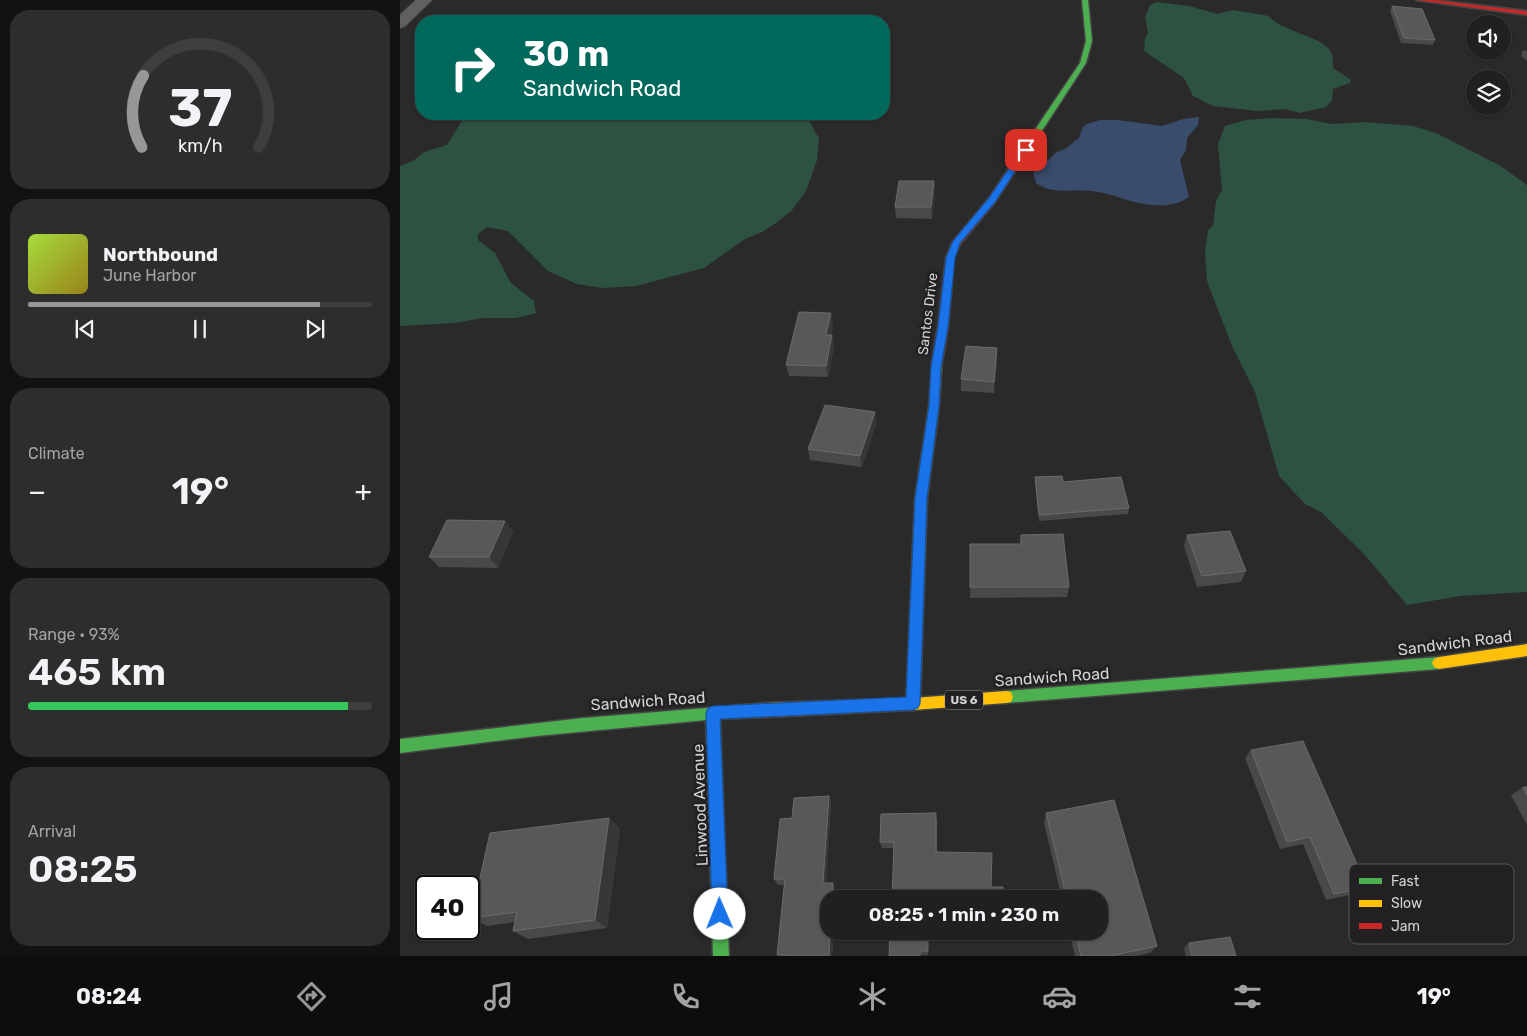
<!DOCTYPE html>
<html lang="en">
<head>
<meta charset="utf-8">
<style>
  :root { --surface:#202020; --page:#2d2d2d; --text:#f1f3f6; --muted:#a2a3a5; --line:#3d3e3e; --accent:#989798 }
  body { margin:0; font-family:Rubik,sans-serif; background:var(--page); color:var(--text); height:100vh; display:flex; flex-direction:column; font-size:19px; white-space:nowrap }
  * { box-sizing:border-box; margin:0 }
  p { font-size:16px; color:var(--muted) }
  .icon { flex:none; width:28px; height:28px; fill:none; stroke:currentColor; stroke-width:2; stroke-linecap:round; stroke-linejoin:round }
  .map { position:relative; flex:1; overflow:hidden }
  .details { display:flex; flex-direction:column; gap:10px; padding:10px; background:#121212; width:400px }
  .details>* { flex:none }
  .banner { position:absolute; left:15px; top:15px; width:475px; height:105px; border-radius:20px; box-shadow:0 1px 4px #0004,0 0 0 1px var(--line); background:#00695c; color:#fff; overflow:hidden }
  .controls { position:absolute; left:1066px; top:15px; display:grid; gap:10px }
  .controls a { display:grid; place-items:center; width:45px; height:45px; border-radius:50%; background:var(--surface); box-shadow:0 1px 4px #0004,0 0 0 1px var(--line); font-size:25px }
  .speed { position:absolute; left:15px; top:875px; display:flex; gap:10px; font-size:25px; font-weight:700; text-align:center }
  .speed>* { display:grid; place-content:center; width:65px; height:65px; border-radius:50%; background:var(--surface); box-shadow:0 1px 4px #0004,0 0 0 1px var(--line); line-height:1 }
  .speed .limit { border:2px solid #111; border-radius:8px; background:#fff; color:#111 }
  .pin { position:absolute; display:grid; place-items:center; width:42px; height:42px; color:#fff; margin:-21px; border-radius:10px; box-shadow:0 2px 8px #0006 }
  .me { position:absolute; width:55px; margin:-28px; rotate:359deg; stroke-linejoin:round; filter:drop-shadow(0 0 4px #0008) }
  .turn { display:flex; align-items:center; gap:18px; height:105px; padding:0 25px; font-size:22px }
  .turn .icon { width:65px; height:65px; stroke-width:2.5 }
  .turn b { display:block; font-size:35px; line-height:42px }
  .big { font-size:38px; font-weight:600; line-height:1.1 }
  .details .widget { flex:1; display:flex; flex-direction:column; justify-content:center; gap:8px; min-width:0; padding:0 18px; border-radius:20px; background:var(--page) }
  .details .dial { align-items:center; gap:0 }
  .dial svg { height:130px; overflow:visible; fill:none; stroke:var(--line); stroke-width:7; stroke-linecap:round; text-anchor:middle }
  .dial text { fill:var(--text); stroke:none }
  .song { display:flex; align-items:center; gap:15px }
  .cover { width:60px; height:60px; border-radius:8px; background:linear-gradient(135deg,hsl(80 70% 55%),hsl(50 70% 35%)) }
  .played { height:5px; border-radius:2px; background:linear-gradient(90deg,var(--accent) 85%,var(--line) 85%) }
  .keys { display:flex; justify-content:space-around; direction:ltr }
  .heat { display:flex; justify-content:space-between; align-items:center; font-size:28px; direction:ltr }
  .charge { height:8px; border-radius:4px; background:linear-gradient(90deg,#34c759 93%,var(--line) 0) }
  .trip { position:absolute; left:420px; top:890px; width:288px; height:50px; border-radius:20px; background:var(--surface); box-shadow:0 1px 4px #0004,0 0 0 1px var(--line); font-weight:600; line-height:50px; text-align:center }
  .tab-bar { display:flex; height:80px; justify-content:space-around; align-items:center; background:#0d0d0d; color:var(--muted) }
  .tab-bar .icon { width:35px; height:35px }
  .tab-bar .on { color:var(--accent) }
  .tab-bar b { font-size:22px; color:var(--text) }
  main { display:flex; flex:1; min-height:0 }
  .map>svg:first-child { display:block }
  .green { fill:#2d5241 }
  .water { fill:#394c6b }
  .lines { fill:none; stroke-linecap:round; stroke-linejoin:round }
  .street-casing { stroke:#464546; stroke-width:2 }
  .fast-casing { stroke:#464546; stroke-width:3 }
  .slow-casing { stroke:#464546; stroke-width:3 }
  .jam-casing { stroke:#464546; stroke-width:3 }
  .street { fill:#616061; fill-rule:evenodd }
  .fast { fill:#4caf50; fill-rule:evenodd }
  .slow { fill:#ffc107; fill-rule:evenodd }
  .jam { fill:#c62828; fill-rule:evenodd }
  .wall { fill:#4a494a }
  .shaded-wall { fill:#383738 }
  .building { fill:#595859; stroke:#6c6b6c }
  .route { fill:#1a73e8; stroke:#114b97 }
  .labels { text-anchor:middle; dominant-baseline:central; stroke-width:5; stroke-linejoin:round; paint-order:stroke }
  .shield { fill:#222022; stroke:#9e9d9e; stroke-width:1 }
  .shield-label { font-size:12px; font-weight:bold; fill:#d3d2d3 }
  .street-label { font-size:14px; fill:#d3d2d3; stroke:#222022 }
  .near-street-label { font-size:16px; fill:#d3d2d3; stroke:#222022 }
  .key { fill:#222022; stroke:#575557; stroke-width:1 }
  .key-label { font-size:14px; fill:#d3d2d3 }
</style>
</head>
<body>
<main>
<section class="details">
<div class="widget dial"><svg viewBox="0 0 100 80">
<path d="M14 69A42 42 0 1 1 86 69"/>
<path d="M14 69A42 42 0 0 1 15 25" stroke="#989798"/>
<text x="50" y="56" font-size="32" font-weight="700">37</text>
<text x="50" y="72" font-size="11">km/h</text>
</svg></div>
<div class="widget">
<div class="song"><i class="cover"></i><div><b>Northbound</b><p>June Harbor</p></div></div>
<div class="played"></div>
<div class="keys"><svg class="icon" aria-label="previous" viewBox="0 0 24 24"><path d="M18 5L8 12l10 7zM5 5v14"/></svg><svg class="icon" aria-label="pause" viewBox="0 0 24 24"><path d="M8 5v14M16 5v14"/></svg><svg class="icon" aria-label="next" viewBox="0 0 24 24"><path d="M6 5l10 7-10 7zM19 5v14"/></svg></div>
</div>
<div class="widget"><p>Climate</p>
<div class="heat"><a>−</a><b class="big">19°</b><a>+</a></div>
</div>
<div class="widget"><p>Range · 93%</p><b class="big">465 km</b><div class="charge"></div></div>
<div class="widget"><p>Arrival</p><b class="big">08:25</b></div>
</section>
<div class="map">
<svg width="1127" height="956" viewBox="0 0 1127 956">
  <rect width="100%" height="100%" fill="#2b2a2b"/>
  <g class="green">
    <path d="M 757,2 L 789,6 L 817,14 L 833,10 L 869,16 C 881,32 923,36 931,52 C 933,56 933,63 933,68 L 951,80 L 950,83 L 933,89 L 932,101 L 926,107 L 900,113 L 885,109 L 857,111 L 813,106 L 793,96 L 784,78 L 744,51 L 745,39 L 748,33 L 745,18 L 750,5 Z"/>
    <path d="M 66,114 L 406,114 L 419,139 L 417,160 L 406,191 L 392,210 L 376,223 L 362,232 L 345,239 L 304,268 L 236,286 L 203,288 L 177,284 L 148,271 L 108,231 L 87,227 L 78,234 L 78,240 L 95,253 L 111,283 L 134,301 L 136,313 L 116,318 L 83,318 L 54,323 L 0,326 L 0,166 L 13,161 L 24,152 L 47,145 Z"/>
    <path d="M 872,118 L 906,119 L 932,124 L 964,122 L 1013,126 L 1036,133 L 1099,165 L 1127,185 L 1127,592 L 1060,596 L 1007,605 L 964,554 L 921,512 L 905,504 L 879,476 L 855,392 L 832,346 L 807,281 L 805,252 L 808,230 L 813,225 L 816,201 L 822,190 L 818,144 L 825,126 L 846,120 Z"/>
  </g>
  <path class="water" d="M 799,117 L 798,125 L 787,138 L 786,150 L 780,160 L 789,197 C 777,205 767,206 753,205 C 732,204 713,193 692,191 C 672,189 653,195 636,183 L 633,173 L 657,152 L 665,149 L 679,138 L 683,127 L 687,124 L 700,120 L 718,120 L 762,126 L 783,119 Z"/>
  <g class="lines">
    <g class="street-casing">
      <path id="street" d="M 16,0 L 32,0 L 5,26 L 0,28 L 0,15 Z"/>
    </g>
    <g class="fast-casing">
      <g id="fast">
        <path d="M 682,0 L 688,0 L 692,41 L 686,63 L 619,166 L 613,166 L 612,164 L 680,63 L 686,41 Z"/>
        <path d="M 537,359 L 542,362 L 539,406 L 527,499 L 520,704 L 518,709 L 513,710 L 508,709 L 506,704 L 515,499 L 529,406 L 532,362 Z"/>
        <path d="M 1039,657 L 1044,659 L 1046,663 L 1044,667 L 1039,669 L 606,703 L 601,702 L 599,697 L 601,692 L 606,691 Z"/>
        <path d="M 366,703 L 371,705 L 373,710 L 371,715 L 366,717 L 320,719 L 329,956 L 313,956 L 306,720 L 137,736 L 0,753 L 0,739 L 183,718 Z"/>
      </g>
    </g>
    <g class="slow-casing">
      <g id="slow">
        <path d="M 1127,644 L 1127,656 L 1039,669 L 1034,667 L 1032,663 L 1034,659 L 1039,657 Z"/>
        <path d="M 606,691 L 611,692 L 613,697 L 611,702 L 606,703 L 513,710 L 366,717 L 361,715 L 359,710 L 361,705 L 366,703 L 513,698 Z"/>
      </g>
    </g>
    <g class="jam-casing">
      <g id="jam">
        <path d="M 1016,0 L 1034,0 L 1127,11 L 1127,15 Z"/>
        <path d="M 613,162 L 620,164 L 595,202 L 560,244 L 554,258 L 548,327 L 542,362 L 537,365 L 533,364 L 532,362 L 538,327 L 546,258 L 552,243 L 589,198 Z"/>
      </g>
    </g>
    <use href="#street" class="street"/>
    <use href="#fast" class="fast"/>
    <use href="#slow" class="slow"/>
    <use href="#jam" class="jam"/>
  </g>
  <g class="wall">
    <path d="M 992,6 L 1035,40 L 1033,45 L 1001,43 L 990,11 Z"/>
    <path d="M 1123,50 L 1127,51 L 1127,61 L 1121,56 Z"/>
    <path d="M 534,181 L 535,193 L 532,219 L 496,218 L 495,207 Z"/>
    <path d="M 433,325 L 431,335 L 432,335 L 434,347 L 428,377 L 389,376 L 386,365 Z"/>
    <path d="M 597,360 L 594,393 L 561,391 L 561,379 Z"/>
    <path d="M 475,412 L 476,424 L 462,467 L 410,460 L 408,449 Z"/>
    <path d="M 635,477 L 663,482 L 729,508 L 728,514 L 639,521 L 635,483 Z"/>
    <path d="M 105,521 L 113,532 L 98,568 L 39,567 L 29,557 Z"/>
    <path d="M 621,535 L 669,587 L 667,597 L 570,598 L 570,544 L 620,544 Z"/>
    <path d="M 787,535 L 846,571 L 841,582 L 797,587 L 784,546 Z"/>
    <path d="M 851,750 L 967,887 L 958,893 L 926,900 L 903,844 L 880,849 L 845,758 Z"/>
    <path d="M 1123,787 L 1127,787 L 1127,825 L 1111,795 Z"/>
    <path d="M 429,796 L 431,804 L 426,883 L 436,889 L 436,899 L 429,899 L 434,931 L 432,956 L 379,956 L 377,955 L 384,885 L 378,885 L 374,879 L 392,818 Z"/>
    <path d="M 646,813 L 757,946 L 750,953 L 736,956 L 675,956 L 669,931 L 699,931 L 699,899 L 662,899 L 644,823 Z"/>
    <path d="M 537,820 L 537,852 L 591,887 L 603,899 L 494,848 L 482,848 L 480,842 Z"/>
    <path d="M 220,828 L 207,928 L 128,939 L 113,931 L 115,922 L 87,926 L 71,918 Z"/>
    <path d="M 490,931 L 604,935 L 604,940 L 528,938 L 528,955 L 521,955 Z"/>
    <path d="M 789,943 L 836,956 L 786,956 L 784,948 Z"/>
  </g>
  <g class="shaded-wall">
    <path d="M 534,181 L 535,193 L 532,219 L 531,207 Z"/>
    <path d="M 431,313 L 433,325 L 428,346 L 426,335 Z"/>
    <path d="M 432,335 L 434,347 L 428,377 L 426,366 Z"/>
    <path d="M 597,348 L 597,360 L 594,393 L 594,382 Z"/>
    <path d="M 475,412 L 476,424 L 462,467 L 460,456 Z"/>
    <path d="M 105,521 L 113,532 L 98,568 L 89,557 Z"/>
    <path d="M 429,796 L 431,804 L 426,889 L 423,883 Z"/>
    <path d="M 209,818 L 220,828 L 207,928 L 195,920 Z"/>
    <path d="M 433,883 L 436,889 L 436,899 L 432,899 Z"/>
    <path d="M 430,931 L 434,931 L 432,956 L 429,956 Z"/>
  </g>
  <g class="building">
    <path d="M 992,6 L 1022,9 L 1035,40 L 1004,38 Z"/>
    <path d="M 499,181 L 534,181 L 531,207 L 495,207 Z"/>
    <path d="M 399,312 L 431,313 L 426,335 L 432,335 L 426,366 L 386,365 Z"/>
    <path d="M 566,346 L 597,348 L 594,382 L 561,379 Z"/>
    <path d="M 425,405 L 475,412 L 460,456 L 408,449 Z"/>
    <path d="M 662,476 L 663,482 L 721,477 L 729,508 L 639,515 L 635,477 Z"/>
    <path d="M 47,520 L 105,521 L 89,557 L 29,557 Z"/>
    <path d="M 830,531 L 846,571 L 802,576 L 787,535 Z"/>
    <path d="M 663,534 L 669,587 L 570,587 L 570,544 L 621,544 L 621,535 Z"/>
    <path d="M 903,741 L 967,887 L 934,894 L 910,837 L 887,842 L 851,750 Z"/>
    <path d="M 1123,787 L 1127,787 L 1127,795 Z"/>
    <path d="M 429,796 L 423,883 L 433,883 L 432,899 L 429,899 L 429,931 L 430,931 L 429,956 L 391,956 L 391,955 L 377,955 L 385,879 L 374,879 L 380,819 L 392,818 L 394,798 Z"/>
    <path d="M 714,800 L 757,946 L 710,956 L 681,956 L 675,931 L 699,931 L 699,899 L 667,899 L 646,813 Z"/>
    <path d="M 536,813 L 536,852 L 592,853 L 591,887 L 603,887 L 603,899 L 492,899 L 494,842 L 480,842 L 481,814 Z"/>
    <path d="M 209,818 L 195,920 L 113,931 L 117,912 L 71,918 L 90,833 Z"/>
    <path d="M 490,931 L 604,931 L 604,935 L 528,934 L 528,951 L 520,951 L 520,956 L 489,956 Z"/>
    <path d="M 830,937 L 836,956 L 792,956 L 789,943 Z"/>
  </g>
  <path class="route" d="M 623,148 L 629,150 L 595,202 L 560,243 L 555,258 L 548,327 L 541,367 L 539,406 L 527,498 L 520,704 L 518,708 L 513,710 L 320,719 L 328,914 L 326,919 L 320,922 L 314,919 L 312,914 L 306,713 L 308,708 L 313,706 L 506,697 L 515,498 L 529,406 L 531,367 L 538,327 L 546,258 L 553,241 L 589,198 Z"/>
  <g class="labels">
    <rect class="shield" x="545" y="690.5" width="38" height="19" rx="4"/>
    <g class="shield-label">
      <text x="564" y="700">US 6</text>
    </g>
    <g class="street-label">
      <text transform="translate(528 314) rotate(-83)">Santos Drive</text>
    </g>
    <g class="near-street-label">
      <text transform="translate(1055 643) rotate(-7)">Sandwich Road</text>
      <text transform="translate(652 677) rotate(-4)">Sandwich Road</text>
      <text transform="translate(248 701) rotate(-4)">Sandwich Road</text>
      <text transform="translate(300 805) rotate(-92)">Linwood Avenue</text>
    </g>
  </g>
  <rect x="949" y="864" width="165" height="80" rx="8" class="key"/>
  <rect x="959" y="878" width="23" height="6" fill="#4caf50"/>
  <rect x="959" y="900" width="23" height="7" fill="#ffc107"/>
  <rect x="959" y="923" width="23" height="6" fill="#c62828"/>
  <g class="key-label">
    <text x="991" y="886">Fast</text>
    <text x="991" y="908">Slow</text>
    <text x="991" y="931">Jam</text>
  </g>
</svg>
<div class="controls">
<a><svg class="icon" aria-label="sound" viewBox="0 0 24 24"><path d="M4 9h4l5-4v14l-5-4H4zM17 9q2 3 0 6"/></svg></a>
<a><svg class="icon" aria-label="layers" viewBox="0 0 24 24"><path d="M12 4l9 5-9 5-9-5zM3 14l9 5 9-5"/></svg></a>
</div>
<div class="speed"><div class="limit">40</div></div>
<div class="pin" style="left:626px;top:150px;background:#d93025"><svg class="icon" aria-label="arrive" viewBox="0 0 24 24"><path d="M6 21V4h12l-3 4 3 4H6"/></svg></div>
<svg class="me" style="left:320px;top:914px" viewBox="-20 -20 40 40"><circle r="19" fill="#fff"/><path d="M0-13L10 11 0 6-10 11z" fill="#1a73e8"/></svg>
<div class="trip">08:25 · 1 min · 230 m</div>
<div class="banner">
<div class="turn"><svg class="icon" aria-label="right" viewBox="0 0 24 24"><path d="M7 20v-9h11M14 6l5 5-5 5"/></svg><div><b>30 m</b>Sandwich Road</div></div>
</div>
</div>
</main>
<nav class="tab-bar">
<b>08:24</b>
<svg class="icon on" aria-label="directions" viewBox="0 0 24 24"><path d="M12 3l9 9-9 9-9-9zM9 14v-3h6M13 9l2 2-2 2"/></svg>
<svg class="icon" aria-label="music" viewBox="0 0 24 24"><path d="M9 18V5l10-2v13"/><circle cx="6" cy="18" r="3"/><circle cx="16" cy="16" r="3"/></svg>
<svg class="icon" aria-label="phone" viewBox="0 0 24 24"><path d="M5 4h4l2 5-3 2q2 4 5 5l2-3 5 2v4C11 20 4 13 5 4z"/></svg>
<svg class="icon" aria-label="climate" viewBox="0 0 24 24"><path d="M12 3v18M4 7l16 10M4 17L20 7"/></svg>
<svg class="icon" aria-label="car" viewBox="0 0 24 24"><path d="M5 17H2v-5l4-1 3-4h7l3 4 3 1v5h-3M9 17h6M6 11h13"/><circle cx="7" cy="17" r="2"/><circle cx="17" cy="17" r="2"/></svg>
<svg class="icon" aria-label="filters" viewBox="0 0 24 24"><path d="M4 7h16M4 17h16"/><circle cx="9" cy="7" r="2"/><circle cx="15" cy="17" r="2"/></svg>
<b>19°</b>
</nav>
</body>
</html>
